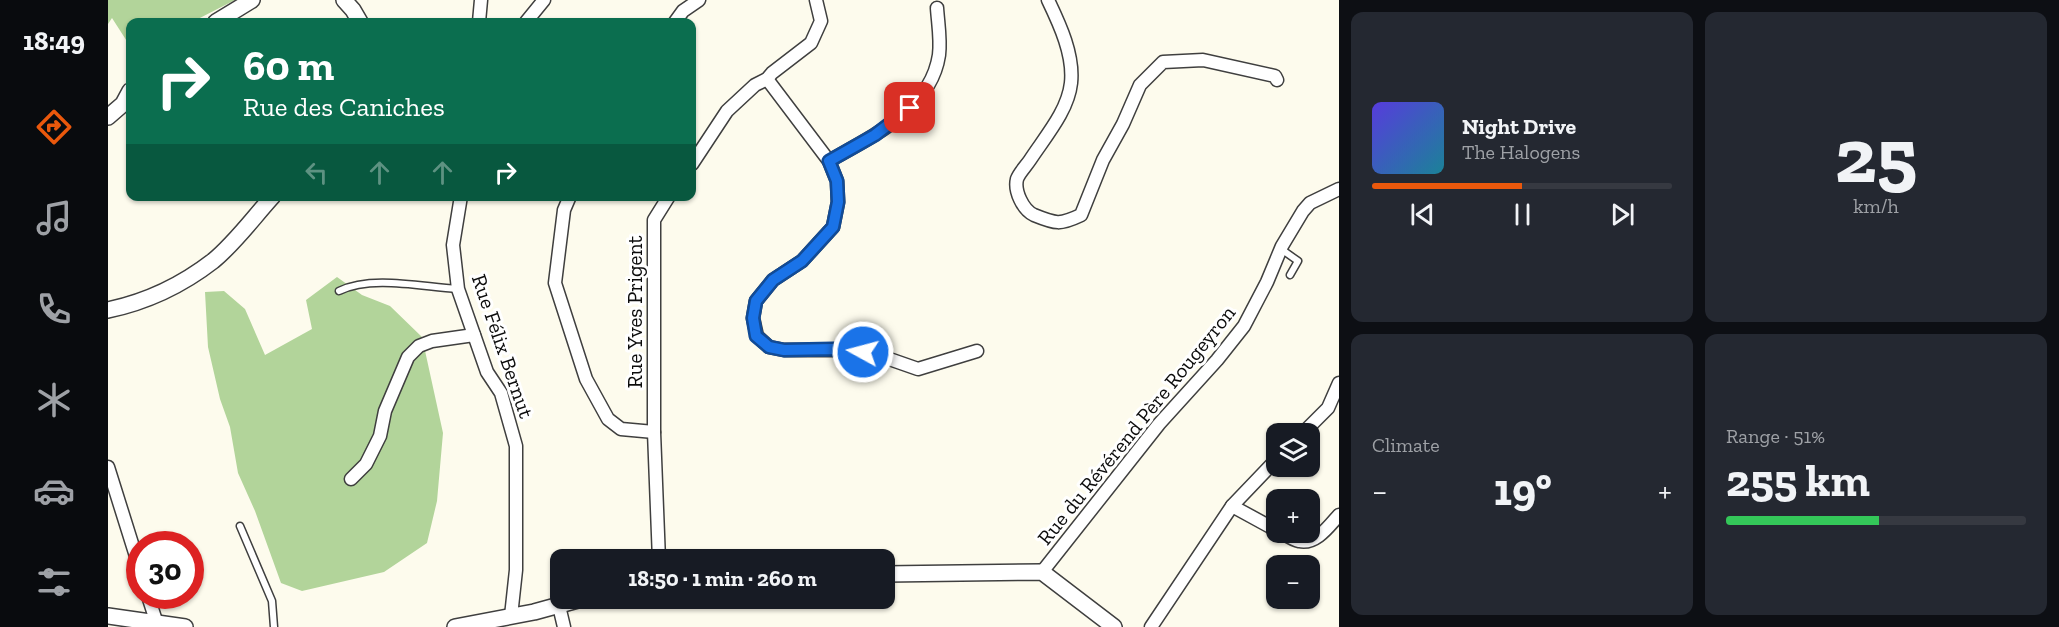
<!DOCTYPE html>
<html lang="en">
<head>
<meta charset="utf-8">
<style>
  :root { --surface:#171b24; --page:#242831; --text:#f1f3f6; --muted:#9ea1a6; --line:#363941; --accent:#ea580c }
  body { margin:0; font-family:"Zilla Slab",serif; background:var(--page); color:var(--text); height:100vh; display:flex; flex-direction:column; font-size:22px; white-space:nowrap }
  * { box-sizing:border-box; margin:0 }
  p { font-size:20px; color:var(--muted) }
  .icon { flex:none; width:33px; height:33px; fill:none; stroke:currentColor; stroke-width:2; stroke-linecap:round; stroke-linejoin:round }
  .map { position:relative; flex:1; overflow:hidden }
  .side { display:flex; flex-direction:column; gap:12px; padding:12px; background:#0d0f14; width:720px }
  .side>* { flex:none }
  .guide { position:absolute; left:18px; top:18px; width:570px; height:183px; border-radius:12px; box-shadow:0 2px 4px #0004; background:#0b6e4f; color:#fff; overflow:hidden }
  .buttons { position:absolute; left:1158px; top:423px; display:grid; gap:12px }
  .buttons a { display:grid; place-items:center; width:54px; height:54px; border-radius:12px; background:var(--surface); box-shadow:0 2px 4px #0004; font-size:30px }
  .speed { position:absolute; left:18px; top:531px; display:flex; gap:12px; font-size:30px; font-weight:700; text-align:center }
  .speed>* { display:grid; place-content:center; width:78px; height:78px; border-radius:50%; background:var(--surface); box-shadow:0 2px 4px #0004; line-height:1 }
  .speed .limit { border:9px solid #d22; background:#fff; color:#111 }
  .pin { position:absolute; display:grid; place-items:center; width:51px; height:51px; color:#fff; margin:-26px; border-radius:12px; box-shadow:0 3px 9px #0006 }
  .me { position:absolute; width:66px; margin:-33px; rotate:277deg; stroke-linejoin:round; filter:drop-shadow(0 0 4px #0008) }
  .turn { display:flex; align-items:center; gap:21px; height:126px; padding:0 18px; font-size:27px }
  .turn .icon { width:78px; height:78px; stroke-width:2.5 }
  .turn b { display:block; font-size:42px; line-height:51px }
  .lanes { display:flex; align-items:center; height:57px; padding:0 18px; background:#0003; justify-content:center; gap:30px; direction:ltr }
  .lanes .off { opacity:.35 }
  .big { font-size:45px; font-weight:700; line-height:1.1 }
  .side .card { flex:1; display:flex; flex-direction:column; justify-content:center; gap:9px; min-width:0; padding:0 21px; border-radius:12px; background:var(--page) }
  .side .dial { align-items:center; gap:0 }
  .dial b { font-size:78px; line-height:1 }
  .song { display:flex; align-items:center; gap:18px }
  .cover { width:72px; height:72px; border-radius:9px; background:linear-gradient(135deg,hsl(250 70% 55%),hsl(190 70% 35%)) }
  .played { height:6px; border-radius:3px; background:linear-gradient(90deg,var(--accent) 50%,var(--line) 50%) }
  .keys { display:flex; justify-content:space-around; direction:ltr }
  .heat { display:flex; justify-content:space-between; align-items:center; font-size:33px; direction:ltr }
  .charge { height:9px; border-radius:4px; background:linear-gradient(90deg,#34c759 51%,var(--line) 0) }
  .side .tiles { flex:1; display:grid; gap:12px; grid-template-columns:repeat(2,1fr) }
  .trip { position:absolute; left:442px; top:549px; width:345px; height:60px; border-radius:12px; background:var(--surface); box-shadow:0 2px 4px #0004; font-weight:700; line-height:60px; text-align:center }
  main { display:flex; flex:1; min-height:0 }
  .tabs { display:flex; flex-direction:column; width:108px; justify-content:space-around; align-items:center; background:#090b0e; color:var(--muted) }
  .tabs .icon { width:42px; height:42px }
  .tabs .on { color:var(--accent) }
  .tabs b { font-size:27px; color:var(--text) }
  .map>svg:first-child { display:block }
  .forest { fill:#b2d49a }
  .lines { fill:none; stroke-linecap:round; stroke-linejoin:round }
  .service-casing { stroke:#3f3f3f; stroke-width:9 }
  .minor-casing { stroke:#3f3f3f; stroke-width:15 }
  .tertiary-casing { stroke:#3f3f3f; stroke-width:18 }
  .service { stroke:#fff; stroke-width:6 }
  .minor { stroke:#fff; stroke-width:12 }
  .tertiary { stroke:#fff; stroke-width:15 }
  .route-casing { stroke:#114b97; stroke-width:15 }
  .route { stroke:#1a73e8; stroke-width:10 }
  .labels { text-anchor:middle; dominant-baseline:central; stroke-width:6; stroke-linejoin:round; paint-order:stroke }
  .street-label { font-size:21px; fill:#0c0c0c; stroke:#fff }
</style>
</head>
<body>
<main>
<nav class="tabs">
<b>18:49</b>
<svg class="icon on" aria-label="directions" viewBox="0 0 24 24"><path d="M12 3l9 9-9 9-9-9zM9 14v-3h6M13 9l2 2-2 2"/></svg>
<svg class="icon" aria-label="music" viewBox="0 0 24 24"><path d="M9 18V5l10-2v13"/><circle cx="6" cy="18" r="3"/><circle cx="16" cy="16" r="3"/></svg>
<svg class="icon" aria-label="phone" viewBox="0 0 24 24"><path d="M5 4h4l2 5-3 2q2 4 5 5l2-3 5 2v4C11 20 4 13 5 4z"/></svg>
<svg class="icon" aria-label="climate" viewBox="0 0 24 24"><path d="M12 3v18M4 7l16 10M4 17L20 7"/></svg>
<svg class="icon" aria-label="car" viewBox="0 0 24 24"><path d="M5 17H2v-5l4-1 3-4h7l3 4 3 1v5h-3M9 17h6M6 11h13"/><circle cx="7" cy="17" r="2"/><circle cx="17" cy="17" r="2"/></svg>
<svg class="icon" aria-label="filters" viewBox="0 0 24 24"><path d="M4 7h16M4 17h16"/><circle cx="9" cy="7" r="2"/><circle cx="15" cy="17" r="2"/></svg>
</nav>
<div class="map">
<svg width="1231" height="627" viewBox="0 0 1231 627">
  <rect width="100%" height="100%" fill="#fdfbed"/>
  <g class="forest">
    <path d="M 0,0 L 127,0 L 84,22 L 22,22 L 22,46 L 4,18 L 0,24 Z"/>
    <path d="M 229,277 L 254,295 L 282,306 L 314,337 L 335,433 L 329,501 L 319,543 L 276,572 L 194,591 L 173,583 L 147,511 L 130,473 L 122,427 L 112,399 L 100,347 L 97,292 L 116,291 L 137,309 L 157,355 L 204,329 L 198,300 Z"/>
  </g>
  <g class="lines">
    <g class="service-casing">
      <g id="service">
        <path d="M 1173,249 L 1190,261 L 1182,275"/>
        <path d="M 231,291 C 264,275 314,287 349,289"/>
        <path d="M 132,526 L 164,601 L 166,627"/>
      </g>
    </g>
    <g class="minor-casing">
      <g id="minor">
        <path d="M 940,0 C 952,25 966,55 963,83 C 960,111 937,137 922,160 C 918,166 911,173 909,179 C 906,191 915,210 926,215 C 948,224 952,225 973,215 L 995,160 L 1015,124 L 1032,85 L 1055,62 L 1095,60 L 1167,76 L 1169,80"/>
        <path d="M 371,22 L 373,0"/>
        <path d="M 418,22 L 436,0"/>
        <path d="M 567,22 L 575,11 L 591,0"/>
        <path d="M 659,79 L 721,161 L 729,181 L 730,202 L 725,227 L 694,261 L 665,280 L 648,301 L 645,318 L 649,336 L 661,347 L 676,350 L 743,350 L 767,354 L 810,369 L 869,351"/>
        <path d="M 721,161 C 765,136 823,109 831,55 C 833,40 830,23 829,8"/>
        <path d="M 584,164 L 619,111 L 647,85 L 659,79 L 664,73 L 703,43 L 713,21 L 708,0"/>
        <path d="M 353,196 L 345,245 L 350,289 L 379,372 L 393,393 L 408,446 L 408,570 L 403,616"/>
        <path d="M 462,196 L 456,210 L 447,283 L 478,379 L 500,419 L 513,429 L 546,432"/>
        <path d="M 1194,434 L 1220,408 L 1231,383"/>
        <path d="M 0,467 L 32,569"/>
        <path d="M 243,479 L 258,464 L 272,436 L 277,411 L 300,357 L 311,346 L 324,341 L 366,335"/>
        <path d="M 1124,506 L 1168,530"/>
        <path d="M 1173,532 C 1178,535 1185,540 1191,541 C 1208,545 1221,526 1231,515"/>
        <path d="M 551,560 L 546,432 L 546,220 L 561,196"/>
        <path d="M 934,572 L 1051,424 L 1109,360 L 1136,326 L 1159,282 L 1174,246 L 1195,211 L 1202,203 L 1231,189"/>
        <path d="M 40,596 L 50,627"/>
        <path d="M 451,606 L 456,627"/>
        <path d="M 1043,627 L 1124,506 L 1168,460"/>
      </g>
    </g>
    <g class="tertiary-casing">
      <g id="tertiary">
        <path d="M 236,0 L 245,10 L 252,22"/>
        <path d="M 108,22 L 144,0"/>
        <path d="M 0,117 L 15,104 L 22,91"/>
        <path d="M 0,310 C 38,302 74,285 105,261 C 127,243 145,218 165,196"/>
        <path d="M 777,574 L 934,572 L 1006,627"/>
        <path d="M 0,616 L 77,627"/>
        <path d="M 347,627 L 426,612 L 477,598"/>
      </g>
    </g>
    <use href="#service" class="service"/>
    <use href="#minor" class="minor"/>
    <use href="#tertiary" class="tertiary"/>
  </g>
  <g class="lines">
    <g class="route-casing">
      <path id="route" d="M 755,352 L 725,349 L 676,350 L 661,347 L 648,336 L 645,318 L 648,301 L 665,280 L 694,261 L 725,227 L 730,202 L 729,181 L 721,161 L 767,135 L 802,108"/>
    </g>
    <use href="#route" class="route"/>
  </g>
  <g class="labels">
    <g class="street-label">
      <text transform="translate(526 312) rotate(-90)">Rue Yves Prigent</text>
      <text transform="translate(395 346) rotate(71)">Rue Félix Bernut</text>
      <text transform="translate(1028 425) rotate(-51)">Rue du Révérend Père Rougeyron</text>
    </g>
  </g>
</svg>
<div class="buttons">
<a><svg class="icon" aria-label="layers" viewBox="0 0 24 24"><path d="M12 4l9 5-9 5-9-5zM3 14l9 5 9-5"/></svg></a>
<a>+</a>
<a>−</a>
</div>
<div class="speed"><div class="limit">30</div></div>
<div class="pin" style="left:802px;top:108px;background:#d93025"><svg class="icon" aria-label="arrive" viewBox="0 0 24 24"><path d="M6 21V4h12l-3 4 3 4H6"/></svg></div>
<svg class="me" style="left:755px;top:352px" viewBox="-20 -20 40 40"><circle r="17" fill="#1a73e8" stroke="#fff" stroke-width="3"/><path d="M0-11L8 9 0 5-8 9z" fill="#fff"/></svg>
<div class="trip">18:50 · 1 min · 260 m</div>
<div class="guide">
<div class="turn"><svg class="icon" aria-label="right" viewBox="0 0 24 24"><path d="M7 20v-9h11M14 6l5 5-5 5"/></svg><div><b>60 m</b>Rue des Caniches</div></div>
<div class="lanes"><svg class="icon off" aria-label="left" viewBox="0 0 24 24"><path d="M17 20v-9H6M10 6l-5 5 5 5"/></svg><svg class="icon off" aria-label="ahead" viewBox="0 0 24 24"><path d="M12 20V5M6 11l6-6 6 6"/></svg><svg class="icon off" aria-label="ahead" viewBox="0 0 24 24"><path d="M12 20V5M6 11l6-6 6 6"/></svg><svg class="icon" aria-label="right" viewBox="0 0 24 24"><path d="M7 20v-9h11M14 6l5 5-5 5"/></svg></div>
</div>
</div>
<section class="side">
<div class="tiles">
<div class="card">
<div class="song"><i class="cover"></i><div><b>Night Drive</b><p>The Halogens</p></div></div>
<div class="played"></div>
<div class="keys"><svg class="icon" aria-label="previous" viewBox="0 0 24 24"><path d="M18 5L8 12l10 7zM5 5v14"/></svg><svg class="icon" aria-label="pause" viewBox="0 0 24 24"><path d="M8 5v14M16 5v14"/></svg><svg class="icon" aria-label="next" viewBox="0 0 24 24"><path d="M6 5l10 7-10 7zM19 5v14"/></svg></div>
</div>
<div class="card dial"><b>25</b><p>km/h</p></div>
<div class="card"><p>Climate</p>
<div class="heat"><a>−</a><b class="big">19°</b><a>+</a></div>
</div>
<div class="card"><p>Range · 51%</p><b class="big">255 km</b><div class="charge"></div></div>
</div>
</section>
</main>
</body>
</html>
